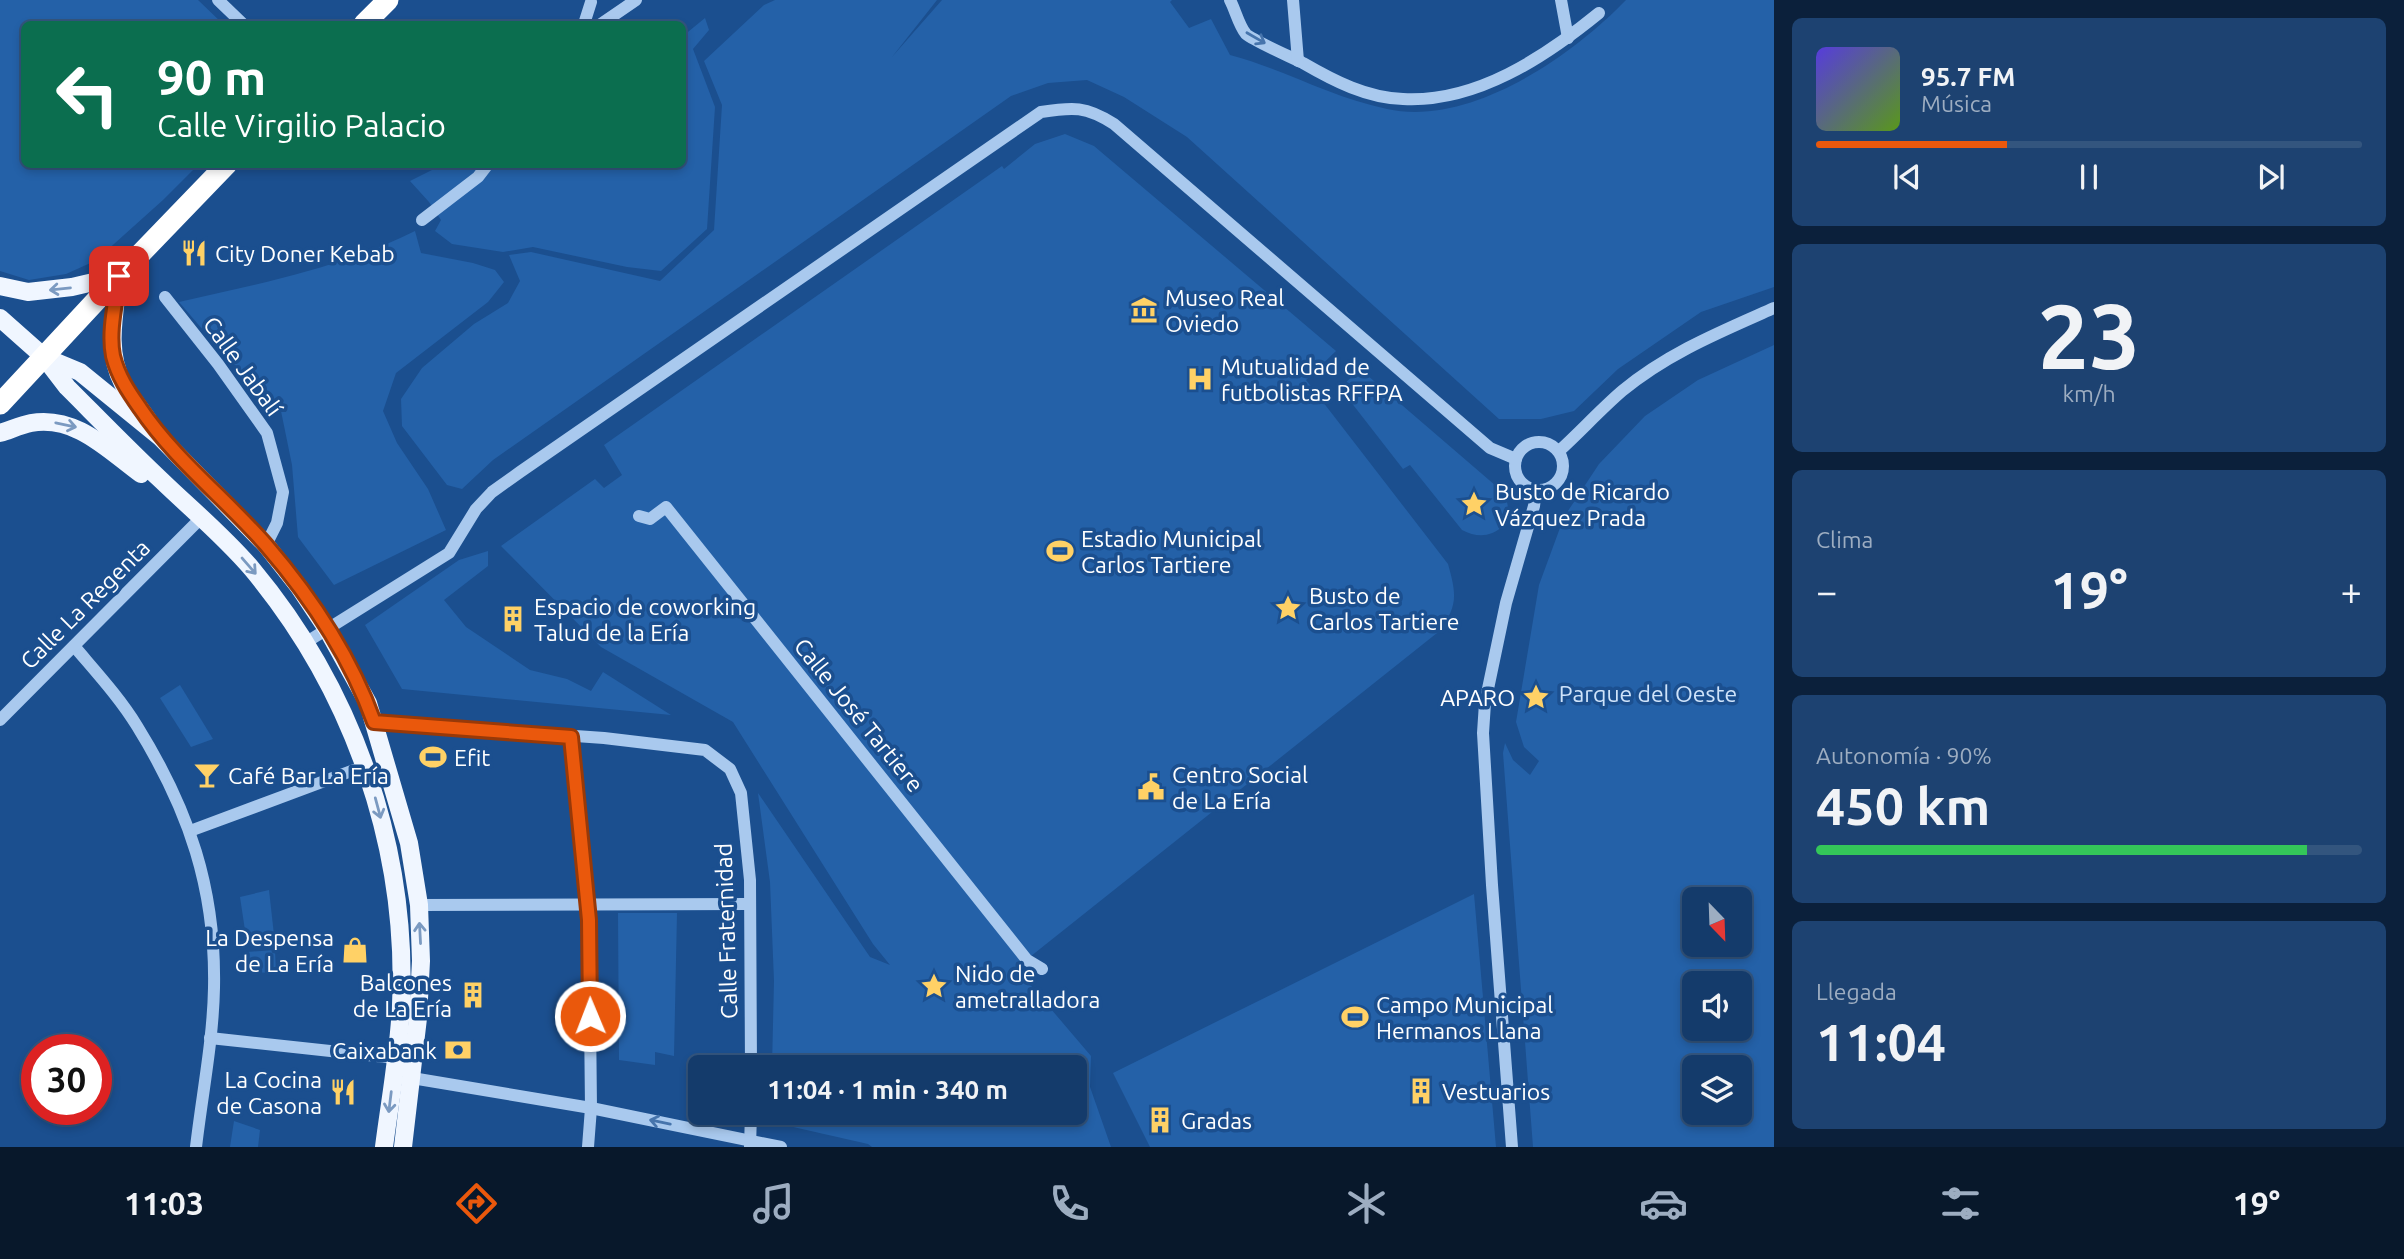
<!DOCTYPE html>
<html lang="es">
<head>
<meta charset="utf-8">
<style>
  :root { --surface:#143b6b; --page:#1d4271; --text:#f1f3f6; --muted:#9dadc1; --line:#33557e; --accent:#ea580c }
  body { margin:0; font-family:Ubuntu,sans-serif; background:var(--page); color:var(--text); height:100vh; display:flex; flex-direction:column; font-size:26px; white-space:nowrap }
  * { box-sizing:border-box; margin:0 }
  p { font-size:23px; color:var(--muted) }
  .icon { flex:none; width:38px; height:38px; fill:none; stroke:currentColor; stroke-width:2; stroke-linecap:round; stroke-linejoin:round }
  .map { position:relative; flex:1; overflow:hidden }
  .sheet { display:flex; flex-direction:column; gap:18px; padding:18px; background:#0b203b; width:630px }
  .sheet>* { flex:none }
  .top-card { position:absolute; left:21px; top:21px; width:665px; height:147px; border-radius:10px; box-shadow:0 4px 10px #0003,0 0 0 2px var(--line); background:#0b6e4f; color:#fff; overflow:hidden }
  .needle { width:46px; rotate:157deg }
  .tools { position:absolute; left:1682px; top:887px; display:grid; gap:14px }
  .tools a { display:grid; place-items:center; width:70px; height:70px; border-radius:10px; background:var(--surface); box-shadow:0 4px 10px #0003,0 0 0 2px var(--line); font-size:35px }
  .speed { position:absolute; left:21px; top:1034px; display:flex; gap:14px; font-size:35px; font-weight:700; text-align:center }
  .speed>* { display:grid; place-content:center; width:91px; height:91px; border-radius:50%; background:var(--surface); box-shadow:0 4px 10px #0003,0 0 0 2px var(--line); line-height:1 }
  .speed .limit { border:10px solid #d22; background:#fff; color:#111 }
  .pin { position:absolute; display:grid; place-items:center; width:60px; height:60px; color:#fff; margin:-30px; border-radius:14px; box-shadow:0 4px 10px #0006 }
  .me { position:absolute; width:77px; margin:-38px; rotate:359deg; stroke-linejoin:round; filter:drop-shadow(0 0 5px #0008) }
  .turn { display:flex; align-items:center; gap:24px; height:147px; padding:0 21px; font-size:32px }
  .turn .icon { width:91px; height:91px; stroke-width:2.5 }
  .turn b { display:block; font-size:49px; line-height:60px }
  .big { font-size:52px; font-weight:700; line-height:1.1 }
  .sheet .widget { flex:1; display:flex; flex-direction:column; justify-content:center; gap:10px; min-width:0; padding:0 24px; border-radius:10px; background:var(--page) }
  .sheet .dial { align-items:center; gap:0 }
  .dial b { font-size:91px; line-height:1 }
  .song { display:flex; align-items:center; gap:21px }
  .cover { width:84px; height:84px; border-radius:10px; background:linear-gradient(135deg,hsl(250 70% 55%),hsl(90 70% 35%)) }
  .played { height:7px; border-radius:4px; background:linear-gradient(90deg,var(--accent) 35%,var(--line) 35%) }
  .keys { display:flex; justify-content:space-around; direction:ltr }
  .heat { display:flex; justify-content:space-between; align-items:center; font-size:38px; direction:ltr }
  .charge { height:10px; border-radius:5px; background:linear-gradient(90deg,#34c759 90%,var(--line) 0) }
  .trip { position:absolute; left:688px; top:1055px; width:399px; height:70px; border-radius:10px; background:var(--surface); box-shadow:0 4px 10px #0003,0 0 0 2px var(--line); font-weight:700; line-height:70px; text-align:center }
  .tabs { display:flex; height:112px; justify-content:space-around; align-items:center; background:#08182b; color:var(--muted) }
  .tabs .icon { width:49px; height:49px }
  .tabs .active { color:var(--accent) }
  .tabs b { font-size:32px; color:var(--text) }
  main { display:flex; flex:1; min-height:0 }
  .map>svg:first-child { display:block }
  .green { fill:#2461a8; fill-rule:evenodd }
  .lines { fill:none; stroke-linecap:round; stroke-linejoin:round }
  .minor { stroke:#a9c9ee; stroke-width:12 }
  .major { stroke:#f0f6ff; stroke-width:18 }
  .highway { stroke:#fff; stroke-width:21 }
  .oneway { stroke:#4674ac }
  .oneway2 { stroke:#7b9ac1 }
  .route-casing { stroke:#983908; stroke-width:18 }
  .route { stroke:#ea580c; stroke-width:12 }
  .labels { text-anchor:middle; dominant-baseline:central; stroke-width:7; stroke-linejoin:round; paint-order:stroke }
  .poi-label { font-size:23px; fill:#fff; stroke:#1b4f8f; text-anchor:start }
  .street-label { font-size:23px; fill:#fff; stroke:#1b4f8f }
  .park-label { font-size:23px; fill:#cfe3fa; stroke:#1b4f8f }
</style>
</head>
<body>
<main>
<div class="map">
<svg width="1774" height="1147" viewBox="0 0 1774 1147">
  <rect width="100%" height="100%" fill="#1b4f8f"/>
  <g class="green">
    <path d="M 0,0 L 198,0 L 223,24 L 24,24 L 24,164 L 198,165 L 163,200 L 95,261 L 66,274 L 29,280 L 0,271 Z"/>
    <path d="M 775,0 L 937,0 L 892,57 L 942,0 L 1172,0 L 1170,2 L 1189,28 L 1211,19 L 1230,55 C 1283,69 1332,98 1387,109 C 1470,127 1571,57 1626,0 L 1774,0 L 1774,287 L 1701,312 L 1618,369 L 1574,411 L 1541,419 L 1499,419 L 1187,137 L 1124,97 L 1087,80 L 1048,83 L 1011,96 L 493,460 L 462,489 L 447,485 L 402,426 L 401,399 L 422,368 L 474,324 L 508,303 L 520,281 L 509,255 L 531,252 L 660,281 L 714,230 L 722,105 L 704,61 L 764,5 Z"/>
    <path d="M 705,18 L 709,30 L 693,49 L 715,107 L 707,229 L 661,271 L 627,267 L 533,247 L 503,252 L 452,244 L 435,231 L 441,220 L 429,202 L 410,181 L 442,165 L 682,164 L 683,36 Z"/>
    <path d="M 1065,134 L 1094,146 L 1336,351 L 1306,380 L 1448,564 C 1457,596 1458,607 1437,633 L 1016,968 L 1091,1056 L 1090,1087 L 1111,1147 L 872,1147 L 868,1144 L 780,1124 L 770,1113 L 1074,1113 L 1074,1068 L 772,1067 L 774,981 L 770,882 L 758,793 L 870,957 L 890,965 L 873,944 L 733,722 L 601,647 L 501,546 L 595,479 L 604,488 L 622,475 L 604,445 L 1002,166 L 1004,169 L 1035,144 Z"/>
    <path d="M 415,231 L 421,253 L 473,263 L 495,270 L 504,282 L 488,302 L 396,373 L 383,411 L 397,443 L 428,489 L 446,530 L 334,585 L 298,537 L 292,465 L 281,411 L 221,351 L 179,302 C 259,284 340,268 415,231 Z"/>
    <path d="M 1774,345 L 1774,1147 L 1533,1147 L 1503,753 L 1505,743 L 1513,760 L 1530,775 L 1539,761 L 1524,747 L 1516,722 L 1539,585 L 1564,517 L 1599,464 L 1645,416 L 1698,380 ZM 1694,900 L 1740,900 L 1740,945 L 1694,945 ZM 1694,984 L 1740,984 L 1740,1029 L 1694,1029 ZM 1694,1068 L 1740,1068 L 1740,1113 L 1694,1113 Z"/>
    <path d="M 1360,369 L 1503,492 C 1520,523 1491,546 1462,530 L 1410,465 L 1403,469 L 1340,388 Z"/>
    <path d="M 488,551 L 488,566 L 444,600 L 466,627 L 530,670 L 567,679 L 591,691 L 603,672 L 671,715 L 402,689 L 365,625 L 459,560 Z"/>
    <path d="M 180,685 L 213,739 L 191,747 L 160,698 Z"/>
    <path d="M 269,890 L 274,935 L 246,937 L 240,897 Z"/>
    <path d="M 1474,894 L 1496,1147 L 1150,1147 L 1113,1073 Z"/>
    <path d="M 618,913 L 677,913 L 674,1056 L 655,1052 L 655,1065 L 619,1060 Z"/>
    <path d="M 275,950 L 276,973 L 247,972 L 247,952 Z"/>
    <path d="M 234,1121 L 260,1130 L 258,1147 L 230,1147 Z"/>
  </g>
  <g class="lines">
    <g class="minor">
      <path d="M 218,0 L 243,24"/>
      <path d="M 1230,0 C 1235,9 1239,26 1246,34 C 1254,41 1291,57 1303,63 C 1334,81 1367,98 1403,99 C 1476,103 1545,57 1599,13"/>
      <path d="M 1293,0 L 1298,61"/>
      <path d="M 1561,0 L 1568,38"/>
      <path d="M 584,24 L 591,2"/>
      <path d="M 601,24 L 636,0"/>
      <path d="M 422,220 L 478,177 L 488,164"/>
      <path d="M 165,297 L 218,364 L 267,433 L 283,492 L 277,523 L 266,545"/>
      <circle cx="1539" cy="466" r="24"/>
      <path d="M 1559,451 C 1580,432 1600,410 1622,391 C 1668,353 1720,332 1774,308"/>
      <path d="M 639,516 L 650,519 L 666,507 L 1027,960 L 1042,969"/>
      <path d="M 305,643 L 449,553 L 476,509 L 492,492 L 520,472 L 1041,112 C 1073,107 1086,106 1114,124 L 1490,448 L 1516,459"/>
      <path d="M 74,646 C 96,672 120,698 137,726 C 189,810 216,889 214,988 C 213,1041 202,1095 196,1147"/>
      <path d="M 0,720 L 201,518"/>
      <path d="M 375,722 L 604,738 L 705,750 L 730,769 L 741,793 L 750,880 L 751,1068"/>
      <path d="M 571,737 L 589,920 L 591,1108 L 588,1147"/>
      <path d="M 190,831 L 365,766"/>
      <path d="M 419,905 L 750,904"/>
      <path d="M 210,1038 L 395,1058"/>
      <path d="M 412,1078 L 591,1108 L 781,1147"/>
      <path d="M 750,1147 L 751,1113"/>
      <path d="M 1512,1147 L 1492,885 L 1483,733 L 1485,703 L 1506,603 L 1534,506 L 1536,490"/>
    </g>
    <g class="major">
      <path d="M 0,286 L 28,292 L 72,287 L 119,276 C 115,312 105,350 123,384 C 130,396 140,408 148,420"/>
      <path d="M 0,318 L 44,357 L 67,387 C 98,418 129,450 161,480 C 191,509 224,536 252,569 C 353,690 408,847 401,1005 C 399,1052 390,1100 384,1147"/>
      <path d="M 44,357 L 80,372 L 160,437 L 266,545 L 299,587 L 327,629 L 368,703 L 409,843 L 419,905 L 421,961 L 418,1018 L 403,1147"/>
      <path d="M 0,433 C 10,430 21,425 31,423 C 76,415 108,450 141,474"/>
    </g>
    <g class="highway">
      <path d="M 364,24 L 388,0"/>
      <path d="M 0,404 L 119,276 L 227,164"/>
    </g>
  </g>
  <defs><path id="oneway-shaft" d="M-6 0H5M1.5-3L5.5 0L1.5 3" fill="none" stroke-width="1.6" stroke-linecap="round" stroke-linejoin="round" transform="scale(1.75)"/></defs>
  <g class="oneway">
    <use href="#oneway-shaft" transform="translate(1256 38) rotate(30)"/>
    <use href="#oneway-shaft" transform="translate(660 1122) rotate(-168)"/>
  </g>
  <g class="oneway2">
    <use href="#oneway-shaft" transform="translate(60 289) rotate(174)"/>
    <use href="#oneway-shaft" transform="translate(66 425) rotate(12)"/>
    <use href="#oneway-shaft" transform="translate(249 566) rotate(49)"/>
    <use href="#oneway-shaft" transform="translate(378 808) rotate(75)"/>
    <use href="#oneway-shaft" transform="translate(420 933) rotate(-93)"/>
    <use href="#oneway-shaft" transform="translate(390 1102) rotate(97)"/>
  </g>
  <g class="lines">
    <g class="route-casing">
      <path id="route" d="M 119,276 C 116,301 108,331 113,356 C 118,376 128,391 140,408 C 175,460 225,498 266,545 C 310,596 351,658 374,722 L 571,737 L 589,920 L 590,1016"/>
    </g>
    <use href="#route" class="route"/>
  </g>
  <defs>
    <g id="restaurant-bare" transform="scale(2.1)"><path d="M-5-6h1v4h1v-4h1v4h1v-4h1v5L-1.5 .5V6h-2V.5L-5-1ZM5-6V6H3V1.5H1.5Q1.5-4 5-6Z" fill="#ffd166" stroke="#1b4f8f" stroke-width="2.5" paint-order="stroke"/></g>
    <g id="museum-bare" transform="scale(2.1)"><path d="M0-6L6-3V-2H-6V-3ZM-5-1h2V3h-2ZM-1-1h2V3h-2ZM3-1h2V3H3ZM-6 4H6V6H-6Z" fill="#ffd166" stroke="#1b4f8f" stroke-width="2.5" paint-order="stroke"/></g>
    <g id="hospital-bare" transform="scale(2.1)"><path d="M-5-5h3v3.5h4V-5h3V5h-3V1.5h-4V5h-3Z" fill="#ffd166" stroke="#1b4f8f" stroke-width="2.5" paint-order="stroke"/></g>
    <g id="sight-bare" transform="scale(2.1)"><path d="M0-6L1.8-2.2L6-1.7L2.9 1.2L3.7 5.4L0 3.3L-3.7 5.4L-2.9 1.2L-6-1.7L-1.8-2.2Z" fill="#ffd166" stroke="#1b4f8f" stroke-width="2.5" paint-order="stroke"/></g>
    <g id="stadium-bare" transform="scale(2.1)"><path d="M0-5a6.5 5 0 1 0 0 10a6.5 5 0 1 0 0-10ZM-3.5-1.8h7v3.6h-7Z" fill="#ffd166" stroke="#1b4f8f" stroke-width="2.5" paint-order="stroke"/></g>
    <g id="building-bare" transform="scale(2.1)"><path d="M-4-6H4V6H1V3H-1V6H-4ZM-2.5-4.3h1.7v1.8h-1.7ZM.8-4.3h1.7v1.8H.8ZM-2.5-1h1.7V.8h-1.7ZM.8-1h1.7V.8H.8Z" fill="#ffd166" stroke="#1b4f8f" stroke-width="2.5" paint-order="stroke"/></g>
    <g id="bar-bare" transform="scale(2.1)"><path d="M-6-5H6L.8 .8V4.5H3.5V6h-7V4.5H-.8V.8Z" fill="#ffd166" stroke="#1b4f8f" stroke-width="2.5" paint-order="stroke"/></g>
    <g id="civic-bare" transform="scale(2.1)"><path d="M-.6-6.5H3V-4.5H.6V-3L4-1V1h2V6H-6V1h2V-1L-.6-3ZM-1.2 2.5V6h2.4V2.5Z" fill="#ffd166" stroke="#1b4f8f" stroke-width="2.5" paint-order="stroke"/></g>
    <g id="shop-bare" transform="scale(2.1)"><path d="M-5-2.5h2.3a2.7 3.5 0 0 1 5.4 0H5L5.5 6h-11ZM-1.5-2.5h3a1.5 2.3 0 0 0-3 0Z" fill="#ffd166" stroke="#1b4f8f" stroke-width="2.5" paint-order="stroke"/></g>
    <g id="bank-bare" transform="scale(2.1)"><path d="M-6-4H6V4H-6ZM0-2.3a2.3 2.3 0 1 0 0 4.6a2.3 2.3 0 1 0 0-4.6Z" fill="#ffd166" stroke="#1b4f8f" stroke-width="2.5" paint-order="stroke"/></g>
  </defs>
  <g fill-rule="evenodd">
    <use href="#restaurant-bare" x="194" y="253"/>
    <use href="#museum-bare" x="1144" y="310"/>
    <use href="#hospital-bare" x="1200" y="379"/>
    <use href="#sight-bare" x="1474" y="504"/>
    <use href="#stadium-bare" x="1060" y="551"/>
    <use href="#sight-bare" x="1288" y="608"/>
    <use href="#building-bare" x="513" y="619"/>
    <use href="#sight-bare" x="1536" y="697"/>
    <use href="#stadium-bare" x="433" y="757"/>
    <use href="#bar-bare" x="207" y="775"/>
    <use href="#civic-bare" x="1151" y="787"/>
    <use href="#shop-bare" x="355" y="950"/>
    <use href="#sight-bare" x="934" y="986"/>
    <use href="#building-bare" x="473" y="995"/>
    <use href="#stadium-bare" x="1355" y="1017"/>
    <use href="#bank-bare" x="458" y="1050"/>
    <use href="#building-bare" x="1421" y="1091"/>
    <use href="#restaurant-bare" x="343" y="1092"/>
    <use href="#building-bare" x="1160" y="1120"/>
  </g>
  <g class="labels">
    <g class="poi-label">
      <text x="215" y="253">City Doner Kebab</text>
      <text x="1165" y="297">Museo Real<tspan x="1165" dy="26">Oviedo</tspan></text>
      <text x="1221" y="366">Mutualidad de<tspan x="1221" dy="26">futbolistas RFFPA</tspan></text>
      <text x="1495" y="491">Busto de Ricardo<tspan x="1495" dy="26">Vázquez Prada</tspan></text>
      <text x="1081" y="538">Estadio Municipal<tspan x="1081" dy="26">Carlos Tartiere</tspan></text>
      <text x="1309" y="595">Busto de<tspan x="1309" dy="26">Carlos Tartiere</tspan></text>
      <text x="534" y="606">Espacio de coworking<tspan x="534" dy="26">Talud de la Ería</tspan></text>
      <text x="1515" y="697" text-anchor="end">APARO</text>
      <text x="454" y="757">Efit</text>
      <text x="1172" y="774">Centro Social<tspan x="1172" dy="26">de La Ería</tspan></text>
      <text x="228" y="775">Café Bar La Ería</text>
      <text x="334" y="937" text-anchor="end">La Despensa<tspan x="334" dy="26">de La Ería</tspan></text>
      <text x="955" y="973">Nido de<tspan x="955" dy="26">ametralladora</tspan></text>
      <text x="452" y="982" text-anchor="end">Balcones<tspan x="452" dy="26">de La Ería</tspan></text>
      <text x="1376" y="1004">Campo Municipal<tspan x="1376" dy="26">Hermanos Llana</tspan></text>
      <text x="437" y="1050" text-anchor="end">Caixabank</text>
      <text x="322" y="1079" text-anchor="end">La Cocina<tspan x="322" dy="26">de Casona</tspan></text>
      <text x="1442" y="1091">Vestuarios</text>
      <text x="1181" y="1120">Gradas</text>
    </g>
    <g class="street-label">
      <text transform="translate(243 366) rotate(54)">Calle Jabalí</text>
      <text transform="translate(85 604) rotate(-45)">Calle La Regenta</text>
      <text transform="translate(859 715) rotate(51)">Calle José Tartiere</text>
      <text transform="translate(726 931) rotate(-92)">Calle Fraternidad</text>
    </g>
    <g class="park-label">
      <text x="1648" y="693">Parque del Oeste</text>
    </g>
  </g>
</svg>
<div class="tools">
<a><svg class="needle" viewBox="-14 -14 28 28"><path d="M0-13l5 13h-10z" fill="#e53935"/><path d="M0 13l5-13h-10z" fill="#9dadc1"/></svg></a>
<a><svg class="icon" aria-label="sound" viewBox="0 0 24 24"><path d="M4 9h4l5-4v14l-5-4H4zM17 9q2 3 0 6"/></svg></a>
<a><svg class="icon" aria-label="layers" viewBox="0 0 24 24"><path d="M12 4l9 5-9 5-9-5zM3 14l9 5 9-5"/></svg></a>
</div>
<div class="speed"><div class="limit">30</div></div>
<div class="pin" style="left:119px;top:276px;background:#d93025"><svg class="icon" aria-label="arrive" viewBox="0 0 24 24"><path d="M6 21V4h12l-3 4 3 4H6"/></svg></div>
<svg class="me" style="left:590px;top:1016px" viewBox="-20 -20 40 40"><circle r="17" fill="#ea580c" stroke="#fff" stroke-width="3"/><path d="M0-11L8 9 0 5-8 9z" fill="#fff"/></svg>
<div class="trip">11:04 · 1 min · 340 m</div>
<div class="top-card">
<div class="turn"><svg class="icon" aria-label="left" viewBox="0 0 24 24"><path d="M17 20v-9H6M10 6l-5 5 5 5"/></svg><div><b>90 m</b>Calle Virgilio Palacio</div></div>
</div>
</div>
<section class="sheet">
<div class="widget">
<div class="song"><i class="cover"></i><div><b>95.7 FM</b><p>Música</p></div></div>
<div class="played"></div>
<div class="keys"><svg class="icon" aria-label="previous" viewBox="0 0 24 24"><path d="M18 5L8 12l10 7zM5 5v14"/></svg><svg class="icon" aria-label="pause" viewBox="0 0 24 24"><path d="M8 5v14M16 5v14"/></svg><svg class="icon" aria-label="next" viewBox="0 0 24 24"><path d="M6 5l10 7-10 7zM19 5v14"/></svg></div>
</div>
<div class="widget dial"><b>23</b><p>km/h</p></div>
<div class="widget"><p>Clima</p>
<div class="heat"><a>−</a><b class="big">19°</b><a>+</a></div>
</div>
<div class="widget"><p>Autonomía · 90%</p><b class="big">450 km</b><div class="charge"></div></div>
<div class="widget"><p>Llegada</p><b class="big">11:04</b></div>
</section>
</main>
<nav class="tabs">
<b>11:03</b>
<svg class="icon active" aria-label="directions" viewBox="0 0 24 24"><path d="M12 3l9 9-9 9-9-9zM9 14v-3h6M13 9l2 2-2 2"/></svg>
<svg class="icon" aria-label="music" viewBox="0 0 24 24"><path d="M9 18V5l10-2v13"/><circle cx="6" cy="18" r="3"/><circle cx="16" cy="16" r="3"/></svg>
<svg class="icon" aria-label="phone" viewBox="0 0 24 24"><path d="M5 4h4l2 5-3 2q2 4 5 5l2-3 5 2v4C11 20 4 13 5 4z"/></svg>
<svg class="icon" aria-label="climate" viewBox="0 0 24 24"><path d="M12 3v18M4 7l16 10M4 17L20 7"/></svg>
<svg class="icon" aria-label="car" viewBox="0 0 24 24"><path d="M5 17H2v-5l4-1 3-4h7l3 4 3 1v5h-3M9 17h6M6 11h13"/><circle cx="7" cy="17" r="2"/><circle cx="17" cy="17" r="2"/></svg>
<svg class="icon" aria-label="filters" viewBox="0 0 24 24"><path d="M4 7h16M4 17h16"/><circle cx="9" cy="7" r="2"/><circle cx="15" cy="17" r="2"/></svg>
<b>19°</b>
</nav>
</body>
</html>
